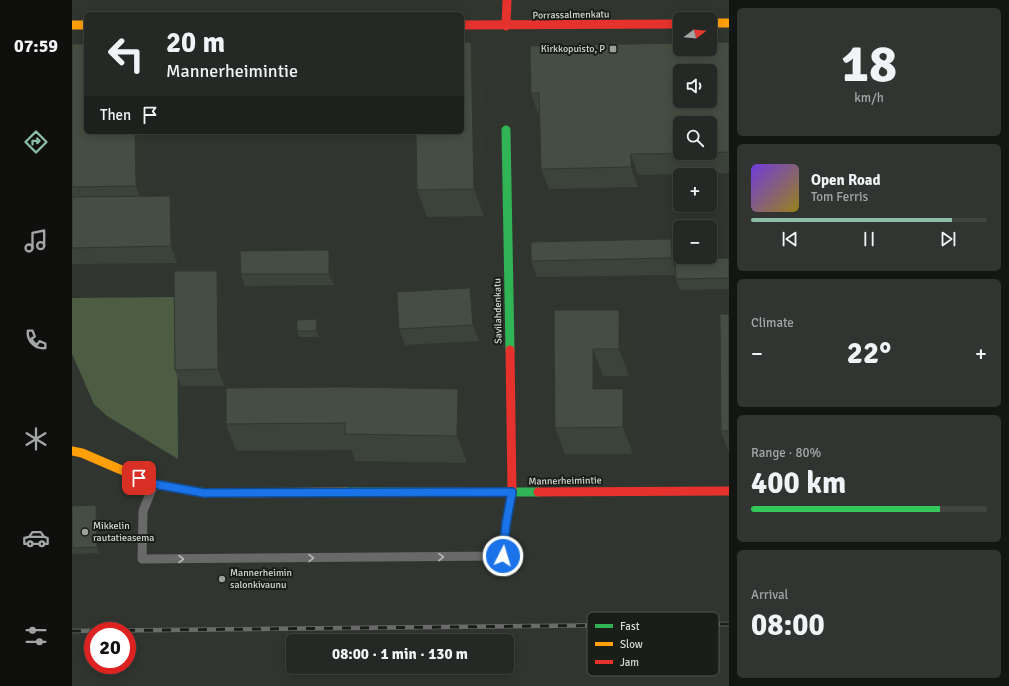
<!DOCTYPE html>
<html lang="en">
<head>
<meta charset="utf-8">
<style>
  :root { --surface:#252824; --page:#313431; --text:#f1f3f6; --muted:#a3a6a6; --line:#424441; --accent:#8abfa5 }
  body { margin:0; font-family:Signika,sans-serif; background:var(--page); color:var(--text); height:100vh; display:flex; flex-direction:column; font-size:15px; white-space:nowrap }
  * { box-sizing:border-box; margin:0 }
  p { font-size:13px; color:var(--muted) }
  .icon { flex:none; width:22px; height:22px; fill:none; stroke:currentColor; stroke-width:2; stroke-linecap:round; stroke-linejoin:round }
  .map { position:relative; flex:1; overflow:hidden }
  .sheet { display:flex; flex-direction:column; gap:8px; padding:8px; background:#141614; width:280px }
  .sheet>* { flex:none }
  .banner { position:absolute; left:12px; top:12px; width:380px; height:122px; border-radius:6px; box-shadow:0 2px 10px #0003,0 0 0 1px var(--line); background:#252824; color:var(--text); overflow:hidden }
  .needle { width:26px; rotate:74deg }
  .fabs { position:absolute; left:601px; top:12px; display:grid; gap:8px }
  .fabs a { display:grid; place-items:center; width:44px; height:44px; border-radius:6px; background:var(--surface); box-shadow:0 2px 10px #0003,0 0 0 1px var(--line); font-size:20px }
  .speed { position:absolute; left:12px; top:622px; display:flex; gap:8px; font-size:20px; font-weight:700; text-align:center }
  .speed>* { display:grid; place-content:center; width:52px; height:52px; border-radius:50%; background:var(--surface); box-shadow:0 2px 10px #0003,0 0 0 1px var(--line); line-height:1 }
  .speed .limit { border:6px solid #d22; background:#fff; color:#111 }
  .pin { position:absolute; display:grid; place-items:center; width:34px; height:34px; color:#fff; margin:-17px; border-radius:8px; box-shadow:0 2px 6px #0006 }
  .me { position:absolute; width:44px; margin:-22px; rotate:5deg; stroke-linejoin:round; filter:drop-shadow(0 0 3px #0008) }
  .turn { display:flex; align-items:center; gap:14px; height:84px; padding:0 16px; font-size:18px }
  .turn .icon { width:52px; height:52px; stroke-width:2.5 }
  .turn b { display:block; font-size:28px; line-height:34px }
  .then { display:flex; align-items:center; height:38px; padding:0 16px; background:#0003; gap:8px; font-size:15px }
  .big { font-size:30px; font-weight:800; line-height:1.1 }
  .sheet .widget { flex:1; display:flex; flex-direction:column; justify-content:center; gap:6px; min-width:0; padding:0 14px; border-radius:6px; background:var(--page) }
  .sheet .dial { align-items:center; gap:0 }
  .dial b { font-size:52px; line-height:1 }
  .song { display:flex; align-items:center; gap:12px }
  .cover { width:48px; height:48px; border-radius:6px; background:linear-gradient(135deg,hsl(260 70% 55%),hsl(50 70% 35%)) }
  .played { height:4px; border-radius:2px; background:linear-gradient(90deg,var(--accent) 85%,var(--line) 85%) }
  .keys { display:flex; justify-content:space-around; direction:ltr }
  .heat { display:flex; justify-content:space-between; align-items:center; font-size:22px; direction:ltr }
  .charge { height:6px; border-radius:3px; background:linear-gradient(90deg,#34c759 80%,var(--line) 0) }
  .trip { position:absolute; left:214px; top:634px; width:228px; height:40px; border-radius:6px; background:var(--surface); box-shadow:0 2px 10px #0003,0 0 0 1px var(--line); font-weight:800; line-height:40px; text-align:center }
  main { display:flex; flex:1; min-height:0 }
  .menu { display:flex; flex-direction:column; width:72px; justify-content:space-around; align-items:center; background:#0f100e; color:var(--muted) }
  .menu .icon { width:28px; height:28px }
  .menu .active { color:var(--accent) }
  .menu b { font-size:18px; color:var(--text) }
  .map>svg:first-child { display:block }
  .green { fill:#4c5d44 }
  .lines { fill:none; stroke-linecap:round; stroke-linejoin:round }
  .lane { stroke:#69696a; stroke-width:9 }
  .fast { stroke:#30b455; stroke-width:9 }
  .slow { stroke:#ff9f0a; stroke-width:9 }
  .jam { stroke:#e5322d; stroke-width:9 }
  .rail-casing { stroke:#6a6b6a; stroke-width:4.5 }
  .rail { stroke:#1a1e19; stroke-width:3; stroke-dasharray:9; stroke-linecap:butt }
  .wall { fill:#3c433a }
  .shaded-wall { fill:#31372f }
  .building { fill:#464e43; stroke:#31372f; fill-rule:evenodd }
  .oneway { stroke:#b4b7b3 }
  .route-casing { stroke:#114b97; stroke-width:10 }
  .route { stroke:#1a73e8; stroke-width:7 }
  .poi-dot { fill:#9ba099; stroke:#1a1e19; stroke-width:1.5 }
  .labels { text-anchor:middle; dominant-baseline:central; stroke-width:4; stroke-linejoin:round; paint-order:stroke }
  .street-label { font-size:10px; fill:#d4d9d2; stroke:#1a1e19 }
  .poi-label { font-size:10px; fill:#d4d9d2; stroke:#1a1e19; text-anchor:start }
  .key { fill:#1a1e19; stroke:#525650; stroke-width:1 }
  .key-label { font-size:11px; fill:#d4d9d2 }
</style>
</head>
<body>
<main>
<nav class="menu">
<b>07:59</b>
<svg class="icon active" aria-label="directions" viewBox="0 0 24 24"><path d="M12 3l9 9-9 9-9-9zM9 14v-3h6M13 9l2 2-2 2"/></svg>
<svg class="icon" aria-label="music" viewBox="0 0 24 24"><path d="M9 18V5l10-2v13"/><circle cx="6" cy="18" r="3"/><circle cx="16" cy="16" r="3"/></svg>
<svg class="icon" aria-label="phone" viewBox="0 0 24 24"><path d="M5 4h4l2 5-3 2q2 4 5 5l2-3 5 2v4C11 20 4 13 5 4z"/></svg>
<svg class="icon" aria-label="climate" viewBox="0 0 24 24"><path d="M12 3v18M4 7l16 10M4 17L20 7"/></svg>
<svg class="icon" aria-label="car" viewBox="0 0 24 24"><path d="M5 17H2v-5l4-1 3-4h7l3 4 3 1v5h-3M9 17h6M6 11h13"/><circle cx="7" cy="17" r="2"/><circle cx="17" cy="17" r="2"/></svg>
<svg class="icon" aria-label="filters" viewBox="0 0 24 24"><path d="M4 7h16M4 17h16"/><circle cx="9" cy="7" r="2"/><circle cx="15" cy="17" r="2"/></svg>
</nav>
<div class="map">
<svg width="657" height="686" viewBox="0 0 657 686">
  <rect width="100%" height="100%" fill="#313530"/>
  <path class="green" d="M 105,297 L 106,459 L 35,416 L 22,404 L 0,354 L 0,298 Z"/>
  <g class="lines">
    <path class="lane" d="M 82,484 L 71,511 L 70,559 L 431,556 L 434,524 L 440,492"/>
    <g class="fast">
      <path d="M 434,130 L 438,350"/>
      <path d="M 273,492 L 466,492"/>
    </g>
    <g class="slow">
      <path d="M 638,23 L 657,23"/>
      <path d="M 0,25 L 14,25"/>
      <path d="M 0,451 L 10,453 L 82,484 L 132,493 L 273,492"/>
    </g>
    <g class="jam">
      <path d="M 390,25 L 608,24"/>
      <path d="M 434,26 L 435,0"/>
      <path d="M 438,350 L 440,492"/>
      <path d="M 466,492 L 657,491"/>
    </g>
    <g class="rail-casing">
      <path id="rail" d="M 0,631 L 657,624"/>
    </g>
    <use href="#rail" class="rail"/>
  </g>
  <g class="wall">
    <path d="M 399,42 L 409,68 L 412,216 L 355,217 L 345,190 L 390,132 Z"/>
    <path d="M 657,42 L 657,173 L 566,175 L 566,187 L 477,189 L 469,169 L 468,114 L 466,114 L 459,93 Z"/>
    <path d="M 0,44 L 72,132 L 73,196 L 98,196 L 104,212 L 105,263 L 0,264 Z"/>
    <path d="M 599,239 L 605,256 L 605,259 L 657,258 L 657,289 L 608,290 L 604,279 L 604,275 L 465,277 L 459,261 Z"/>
    <path d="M 261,261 L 262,285 L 173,286 L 169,274 Z"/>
    <path d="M 145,271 L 150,287 L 152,386 L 109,386 L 103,370 Z"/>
    <path d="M 404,304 L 407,341 L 333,345 L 327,329 Z"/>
    <path d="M 482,310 L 557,337 L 557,376 L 531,376 L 531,389 L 551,389 L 561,416 L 561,454 L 493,454 L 483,428 Z"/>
    <path d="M 657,314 L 657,454 L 649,431 Z"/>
    <path d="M 245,319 L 247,325 L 247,337 L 227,337 L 225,331 Z"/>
    <path d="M 396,415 L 395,463 L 283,461 L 279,450 L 164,451 L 154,424 Z"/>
    <path d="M 24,505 L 27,511 L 27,553 L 0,554 L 0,506 Z"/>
  </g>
  <g class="shaded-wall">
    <path d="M 399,42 L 409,68 L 412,216 L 402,189 Z"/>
    <path d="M 63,132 L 72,132 L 74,213 L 64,186 Z"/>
    <path d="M 559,154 L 566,175 L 566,187 L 559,167 Z"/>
    <path d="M 98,196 L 104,212 L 105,263 L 99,246 Z"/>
    <path d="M 599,239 L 605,256 L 605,275 L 600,258 Z"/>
    <path d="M 257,250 L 261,261 L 262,285 L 257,274 Z"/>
    <path d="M 145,271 L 150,287 L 152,386 L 146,369 Z"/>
    <path d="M 398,288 L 404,304 L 407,341 L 401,325 Z"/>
    <path d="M 547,310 L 557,337 L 557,376 L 547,349 Z"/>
    <path d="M 245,319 L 247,325 L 247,337 L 244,331 Z"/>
    <path d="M 521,349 L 531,376 L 531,416 L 521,389 Z"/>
    <path d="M 386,389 L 396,415 L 395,463 L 385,436 Z"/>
    <path d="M 551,389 L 561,416 L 561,454 L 551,427 Z"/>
    <path d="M 24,505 L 27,511 L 27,553 L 25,547 Z"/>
  </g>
  <g class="building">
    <path d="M 390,42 L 399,42 L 402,189 L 345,190 L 344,132 L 390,132 Z"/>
    <path d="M 638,42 L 657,42 L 657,152 L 638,153 L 638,123 L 608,123 L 608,153 L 630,153 L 559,154 L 559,167 L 469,169 L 467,93 L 459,93 L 458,46 L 608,43 L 608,49 L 638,49 ZM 608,71 L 638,71 L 638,101 L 608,101 Z"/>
    <path d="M 0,44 L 14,44 L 14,132 L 63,132 L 64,186 L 0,187 Z"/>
    <path d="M 98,196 L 99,246 L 0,248 L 0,197 Z"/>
    <path d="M 599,239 L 600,258 L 459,261 L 459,242 Z"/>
    <path d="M 257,250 L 257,274 L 169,274 L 168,251 Z"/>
    <path d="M 657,258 L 657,278 L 604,279 L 603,259 Z"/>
    <path d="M 102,271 L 145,271 L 146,369 L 103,370 Z"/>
    <path d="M 398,288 L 401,325 L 327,329 L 325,292 Z"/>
    <path d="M 482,310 L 547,310 L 547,349 L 521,349 L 521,389 L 551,389 L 551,427 L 483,428 Z"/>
    <path d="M 648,314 L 657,314 L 657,431 L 649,431 Z"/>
    <path d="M 245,319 L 244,331 L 225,331 L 225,320 Z"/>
    <path d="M 274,387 L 386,389 L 385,436 L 273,434 L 273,423 L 154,424 L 154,388 Z"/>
    <path d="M 24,505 L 25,547 L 0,548 L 0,506 Z"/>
  </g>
  <defs><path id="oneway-chevron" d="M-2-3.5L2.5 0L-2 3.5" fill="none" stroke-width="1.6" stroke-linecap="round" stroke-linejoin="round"/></defs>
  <g class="oneway">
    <use href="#oneway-chevron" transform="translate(369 557) rotate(-1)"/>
    <use href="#oneway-chevron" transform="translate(239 558) rotate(-1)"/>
    <use href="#oneway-chevron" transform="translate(109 559)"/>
  </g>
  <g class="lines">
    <g class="route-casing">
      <path id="route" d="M 67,478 L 82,484 L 132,493 L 440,492 L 434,524 L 431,556"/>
    </g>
    <use href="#route" class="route"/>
  </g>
  <g class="poi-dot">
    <rect x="537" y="45" width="8" height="8" rx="2"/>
    <circle cx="13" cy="532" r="4"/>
    <circle cx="150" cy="579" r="4"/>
  </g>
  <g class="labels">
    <g class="street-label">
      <text transform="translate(499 15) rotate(-1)">Porrassalmenkatu</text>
      <text transform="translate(426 311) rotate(-91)">Savilahdenkatu</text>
      <text transform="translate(493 481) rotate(-1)">Mannerheimintie</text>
    </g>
    <g class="poi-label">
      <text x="533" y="49" text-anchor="end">Kirkkopuisto, P</text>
      <text x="21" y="526">Mikkelin<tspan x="21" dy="12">rautatieasema</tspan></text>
      <text x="158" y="573">Mannerheimin<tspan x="158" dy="12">salonkivaunu</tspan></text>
    </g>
  </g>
  <rect x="515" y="612" width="132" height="64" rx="6" class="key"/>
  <rect x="523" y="624" width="18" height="4" fill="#30b455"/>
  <rect x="523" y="642" width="18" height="4" fill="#ff9f0a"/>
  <rect x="523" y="660" width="18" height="4" fill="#e5322d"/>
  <g class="key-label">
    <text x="548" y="630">Fast</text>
    <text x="548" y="648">Slow</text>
    <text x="548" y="666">Jam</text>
  </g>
</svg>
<div class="fabs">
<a><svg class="needle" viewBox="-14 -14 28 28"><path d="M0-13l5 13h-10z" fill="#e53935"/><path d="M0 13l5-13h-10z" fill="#a3a6a6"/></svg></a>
<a><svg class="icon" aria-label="sound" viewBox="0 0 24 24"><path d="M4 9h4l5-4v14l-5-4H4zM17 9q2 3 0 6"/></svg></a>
<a><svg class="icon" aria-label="search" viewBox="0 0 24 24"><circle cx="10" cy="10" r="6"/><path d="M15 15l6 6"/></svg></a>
<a>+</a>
<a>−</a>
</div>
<div class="speed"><div class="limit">20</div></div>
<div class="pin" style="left:67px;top:478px;background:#d93025"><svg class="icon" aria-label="arrive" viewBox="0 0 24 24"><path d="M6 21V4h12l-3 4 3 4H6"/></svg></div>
<svg class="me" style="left:431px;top:556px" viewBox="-20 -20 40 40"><circle r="17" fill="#1a73e8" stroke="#fff" stroke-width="3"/><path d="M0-11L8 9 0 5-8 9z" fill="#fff"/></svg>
<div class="trip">08:00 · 1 min · 130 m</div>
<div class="banner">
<div class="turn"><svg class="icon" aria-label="left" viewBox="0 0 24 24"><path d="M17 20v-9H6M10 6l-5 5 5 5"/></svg><div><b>20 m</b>Mannerheimintie</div></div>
<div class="then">Then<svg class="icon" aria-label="arrive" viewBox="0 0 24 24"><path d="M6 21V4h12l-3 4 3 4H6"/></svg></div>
</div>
</div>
<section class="sheet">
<div class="widget dial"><b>18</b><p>km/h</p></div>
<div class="widget">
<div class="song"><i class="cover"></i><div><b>Open Road</b><p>Tom Ferris</p></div></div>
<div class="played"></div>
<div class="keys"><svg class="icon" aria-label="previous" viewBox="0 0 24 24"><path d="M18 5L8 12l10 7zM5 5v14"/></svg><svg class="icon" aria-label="pause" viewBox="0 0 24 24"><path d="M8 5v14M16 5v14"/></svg><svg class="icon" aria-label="next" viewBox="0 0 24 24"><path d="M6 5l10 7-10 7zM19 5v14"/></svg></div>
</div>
<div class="widget"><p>Climate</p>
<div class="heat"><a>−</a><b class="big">22°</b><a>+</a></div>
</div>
<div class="widget"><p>Range · 80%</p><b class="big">400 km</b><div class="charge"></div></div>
<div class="widget"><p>Arrival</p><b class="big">08:00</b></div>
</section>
</main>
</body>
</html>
